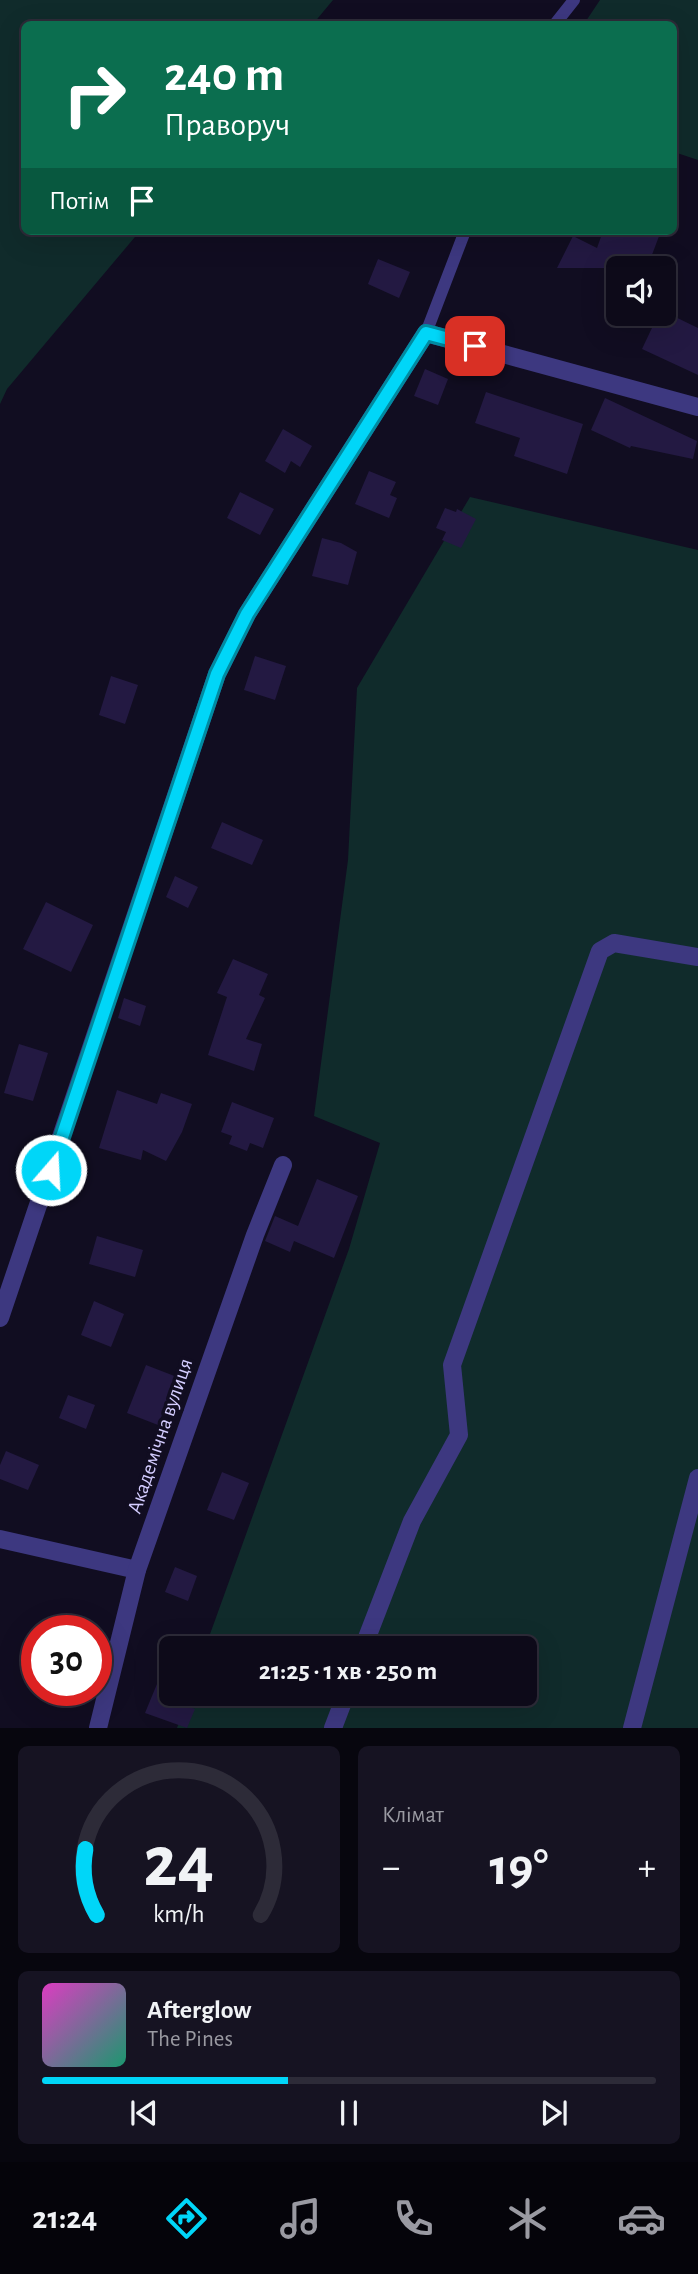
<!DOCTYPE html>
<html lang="uk">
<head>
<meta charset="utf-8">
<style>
  :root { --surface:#0d0a19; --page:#161322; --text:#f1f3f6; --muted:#9a9aa2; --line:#2d2b38; --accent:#00d6f8 }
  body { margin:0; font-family:"Alegreya Sans",sans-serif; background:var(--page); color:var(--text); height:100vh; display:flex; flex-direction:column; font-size:26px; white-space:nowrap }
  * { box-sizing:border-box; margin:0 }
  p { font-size:23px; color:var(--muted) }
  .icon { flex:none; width:38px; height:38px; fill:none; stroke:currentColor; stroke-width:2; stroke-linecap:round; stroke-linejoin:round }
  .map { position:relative; height:1728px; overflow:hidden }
  .side { display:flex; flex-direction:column; gap:18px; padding:18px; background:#07060e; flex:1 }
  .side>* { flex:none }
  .hud { position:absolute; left:21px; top:21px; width:656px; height:214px; border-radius:10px; box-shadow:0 7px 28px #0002,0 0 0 2px var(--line); background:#0b6e4f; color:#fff; overflow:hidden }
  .tools { position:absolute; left:606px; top:256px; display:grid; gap:14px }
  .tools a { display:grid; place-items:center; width:70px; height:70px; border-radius:10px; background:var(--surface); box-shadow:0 7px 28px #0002,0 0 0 2px var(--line); font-size:35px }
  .speed { position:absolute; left:21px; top:1615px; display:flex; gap:14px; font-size:35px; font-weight:700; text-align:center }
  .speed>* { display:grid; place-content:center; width:91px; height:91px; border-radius:50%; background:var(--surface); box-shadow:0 7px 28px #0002,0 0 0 2px var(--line); line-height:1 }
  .speed .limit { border:10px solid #d22; background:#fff; color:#111 }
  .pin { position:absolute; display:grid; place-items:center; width:60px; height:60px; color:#fff; margin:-30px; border-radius:14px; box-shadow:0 4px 10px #0006 }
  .me { position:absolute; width:77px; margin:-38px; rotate:19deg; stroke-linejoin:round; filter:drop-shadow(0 0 5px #0008) }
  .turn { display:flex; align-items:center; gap:24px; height:147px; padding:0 28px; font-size:32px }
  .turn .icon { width:91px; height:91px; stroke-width:2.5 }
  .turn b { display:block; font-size:49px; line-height:60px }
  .then { display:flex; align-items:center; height:66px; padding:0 28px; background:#0003; gap:14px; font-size:26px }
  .big { font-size:52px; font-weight:700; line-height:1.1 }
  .side .widget { flex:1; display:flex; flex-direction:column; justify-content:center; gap:10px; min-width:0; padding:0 24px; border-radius:10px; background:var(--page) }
  .side .dial { align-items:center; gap:0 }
  .dial svg { height:182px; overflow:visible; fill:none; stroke:var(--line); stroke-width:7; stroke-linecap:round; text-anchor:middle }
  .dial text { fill:var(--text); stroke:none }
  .song { display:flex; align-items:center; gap:21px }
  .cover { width:84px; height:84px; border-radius:10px; background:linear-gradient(135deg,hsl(310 70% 55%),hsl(160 70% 35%)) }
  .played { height:7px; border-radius:4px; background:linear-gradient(90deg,var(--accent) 40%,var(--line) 40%) }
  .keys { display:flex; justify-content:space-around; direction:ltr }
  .heat { display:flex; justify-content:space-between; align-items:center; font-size:38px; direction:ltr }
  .side .tiles { flex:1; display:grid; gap:18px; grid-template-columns:1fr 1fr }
  .widget:last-child { grid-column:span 2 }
  .trip { position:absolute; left:159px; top:1636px; width:378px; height:70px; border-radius:10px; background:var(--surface); box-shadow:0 7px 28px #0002,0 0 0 2px var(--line); font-weight:700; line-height:70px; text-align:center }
  .menu { display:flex; height:112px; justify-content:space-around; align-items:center; background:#05040a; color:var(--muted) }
  .menu .icon { width:49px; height:49px }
  .menu .active { color:var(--accent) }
  .menu b { font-size:32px; color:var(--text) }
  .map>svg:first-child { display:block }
  .green { fill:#102b2b }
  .building { fill:#231942 }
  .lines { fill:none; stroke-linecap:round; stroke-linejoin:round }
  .service { stroke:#3d3880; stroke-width:12 }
  .minor { stroke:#3d3880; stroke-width:18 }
  .route-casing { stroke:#008ba1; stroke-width:18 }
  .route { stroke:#00d6f8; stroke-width:12 }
  .labels { text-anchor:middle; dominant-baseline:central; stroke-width:7; stroke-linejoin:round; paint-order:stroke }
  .street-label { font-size:21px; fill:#d4cdff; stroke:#110d21 }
</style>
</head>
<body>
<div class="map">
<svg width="698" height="1728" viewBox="0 0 698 1728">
  <rect width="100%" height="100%" fill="#110d21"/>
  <g class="green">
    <path d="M 0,0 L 333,0 L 313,24 L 24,24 L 24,231 L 140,231 L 7,389 L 0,404 Z"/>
    <path d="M 600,0 L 698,0 L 698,160 L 674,152 L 674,24 L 584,24 Z"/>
    <path d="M 470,497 L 698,550 L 698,1728 L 177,1728 L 189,1694 L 525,1694 L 525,1648 L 205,1648 L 349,1249 L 380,1143 L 314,1116 L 348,860 L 357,688 Z"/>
  </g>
  <g class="building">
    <path d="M 603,231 L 661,231 L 647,268 L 557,268 L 573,236 L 597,248 Z"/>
    <path d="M 378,259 L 410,272 L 399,298 L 368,284 Z"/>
    <path d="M 663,311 L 698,328 L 698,375 L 642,349 L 659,313 Z"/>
    <path d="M 425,369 L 448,379 L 438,405 L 414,396 Z"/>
    <path d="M 486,392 L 583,424 L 567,474 L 514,456 L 520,438 L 475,423 Z"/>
    <path d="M 605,398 L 697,441 L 693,459 L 631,446 L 630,448 L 591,430 Z"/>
    <path d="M 283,429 L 312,446 L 300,467 L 291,461 L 285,473 L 265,461 Z"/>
    <path d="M 369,471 L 396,482 L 390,495 L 397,498 L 389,518 L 355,504 Z"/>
    <path d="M 240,492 L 274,509 L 260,535 L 227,518 Z"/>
    <path d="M 445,508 L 456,512 L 457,509 L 476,519 L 461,548 L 442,540 L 446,532 L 436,528 Z"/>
    <path d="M 322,538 L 341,543 L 357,552 L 348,585 L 312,576 Z"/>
    <path d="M 255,656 L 286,666 L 275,700 L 244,690 Z"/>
    <path d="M 111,676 L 138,685 L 125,724 L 99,715 Z"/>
    <path d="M 222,822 L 263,840 L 252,865 L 211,848 Z"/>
    <path d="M 175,876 L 198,887 L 188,908 L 166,897 Z"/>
    <path d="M 46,902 L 93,925 L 71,972 L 23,949 Z"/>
    <path d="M 233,959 L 268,974 L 259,995 L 265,998 L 246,1039 L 262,1044 L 254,1071 L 208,1055 L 227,997 L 217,993 Z"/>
    <path d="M 124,998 L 146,1006 L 140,1026 L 118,1018 Z"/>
    <path d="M 19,1044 L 48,1053 L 33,1101 L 4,1093 Z"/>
    <path d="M 117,1090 L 157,1104 L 161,1093 L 192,1104 L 182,1132 L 166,1161 L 143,1150 L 141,1160 L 99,1148 Z"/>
    <path d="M 232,1102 L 274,1118 L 263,1148 L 250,1143 L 247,1151 L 229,1144 L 232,1136 L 221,1132 Z"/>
    <path d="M 317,1179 L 358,1196 L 334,1258 L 294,1241 L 290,1252 L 265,1241 L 275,1216 L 298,1226 Z"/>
    <path d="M 97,1236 L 143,1250 L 135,1277 L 89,1264 Z"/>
    <path d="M 94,1301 L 124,1314 L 111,1347 L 81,1335 Z"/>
    <path d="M 146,1365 L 177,1377 L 158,1425 L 127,1413 Z"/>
    <path d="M 68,1395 L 95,1405 L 86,1429 L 59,1418 Z"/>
    <path d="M 6,1451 L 39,1465 L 28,1490 L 0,1479 L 0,1465 Z"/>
    <path d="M 222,1472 L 249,1483 L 234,1520 L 207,1510 Z"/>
    <path d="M 175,1567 L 197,1576 L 188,1601 L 165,1592 Z"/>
    <path d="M 171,1650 L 172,1694 L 191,1694 L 186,1706 L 195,1709 L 187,1728 L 145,1713 Z"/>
  </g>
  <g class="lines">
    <g class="service">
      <path d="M 555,24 L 574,0"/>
      <path d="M 426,333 L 465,231"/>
    </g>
    <g class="minor">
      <path d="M 0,1318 L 217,674 L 247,614 L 426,333 L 698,407"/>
      <path d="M 0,1539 L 137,1570"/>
      <path d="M 363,1648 L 412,1521 L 459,1435 L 452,1365 L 600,951 L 614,943 L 698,957"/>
      <path d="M 98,1728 L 137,1570 L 255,1235 L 283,1165"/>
      <path d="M 333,1728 L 346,1694"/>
      <path d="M 632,1728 L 698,1478"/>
    </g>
  </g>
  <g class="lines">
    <g class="route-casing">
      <path id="route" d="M 51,1170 L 217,674 L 247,614 L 426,333 L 475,346"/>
    </g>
    <use href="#route" class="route"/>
  </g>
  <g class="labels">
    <g class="street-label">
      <text transform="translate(160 1436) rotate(-71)">Академічна вулиця</text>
    </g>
  </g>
</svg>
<div class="tools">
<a><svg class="icon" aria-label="sound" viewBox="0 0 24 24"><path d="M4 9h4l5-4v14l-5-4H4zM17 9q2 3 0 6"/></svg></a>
</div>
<div class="speed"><div class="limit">30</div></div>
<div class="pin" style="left:475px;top:346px;background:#d93025"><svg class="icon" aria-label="arrive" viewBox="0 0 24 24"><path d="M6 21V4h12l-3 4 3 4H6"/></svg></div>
<svg class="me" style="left:51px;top:1170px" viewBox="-20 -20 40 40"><circle r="17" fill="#00d6f8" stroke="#fff" stroke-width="3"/><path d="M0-11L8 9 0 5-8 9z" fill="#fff"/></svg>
<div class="trip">21:25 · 1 хв · 250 m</div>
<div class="hud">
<div class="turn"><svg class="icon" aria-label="right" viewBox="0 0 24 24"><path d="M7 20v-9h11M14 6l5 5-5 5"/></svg><div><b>240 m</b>Праворуч</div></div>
<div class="then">Потім<svg class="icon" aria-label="arrive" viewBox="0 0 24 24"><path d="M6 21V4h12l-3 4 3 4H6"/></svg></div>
</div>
</div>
<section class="side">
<div class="tiles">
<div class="widget dial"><svg viewBox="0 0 100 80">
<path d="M14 69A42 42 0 1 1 86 69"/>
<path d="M14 69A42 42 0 0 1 9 40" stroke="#00d6f8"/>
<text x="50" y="56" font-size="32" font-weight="700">24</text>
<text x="50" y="72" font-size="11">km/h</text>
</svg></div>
<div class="widget"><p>Клімат</p>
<div class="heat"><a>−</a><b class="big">19°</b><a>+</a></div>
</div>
<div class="widget">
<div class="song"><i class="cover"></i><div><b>Afterglow</b><p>The Pines</p></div></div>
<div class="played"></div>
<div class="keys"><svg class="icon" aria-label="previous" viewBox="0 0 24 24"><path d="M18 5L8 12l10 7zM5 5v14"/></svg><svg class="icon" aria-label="pause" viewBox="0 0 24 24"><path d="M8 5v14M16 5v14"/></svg><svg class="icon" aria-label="next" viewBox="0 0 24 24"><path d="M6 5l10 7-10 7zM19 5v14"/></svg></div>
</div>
</div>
</section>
<nav class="menu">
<b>21:24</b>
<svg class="icon active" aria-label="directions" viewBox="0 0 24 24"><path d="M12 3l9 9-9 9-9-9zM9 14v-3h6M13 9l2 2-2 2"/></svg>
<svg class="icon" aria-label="music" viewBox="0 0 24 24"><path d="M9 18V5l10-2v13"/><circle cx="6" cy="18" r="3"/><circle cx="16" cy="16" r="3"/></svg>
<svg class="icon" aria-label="phone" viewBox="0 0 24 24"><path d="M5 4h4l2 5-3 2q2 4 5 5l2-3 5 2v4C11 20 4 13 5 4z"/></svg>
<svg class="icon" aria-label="climate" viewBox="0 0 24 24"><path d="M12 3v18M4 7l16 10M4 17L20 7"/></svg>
<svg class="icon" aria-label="car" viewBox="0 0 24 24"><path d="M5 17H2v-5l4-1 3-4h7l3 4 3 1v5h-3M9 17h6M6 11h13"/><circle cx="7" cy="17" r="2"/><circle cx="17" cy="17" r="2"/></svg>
</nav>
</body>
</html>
